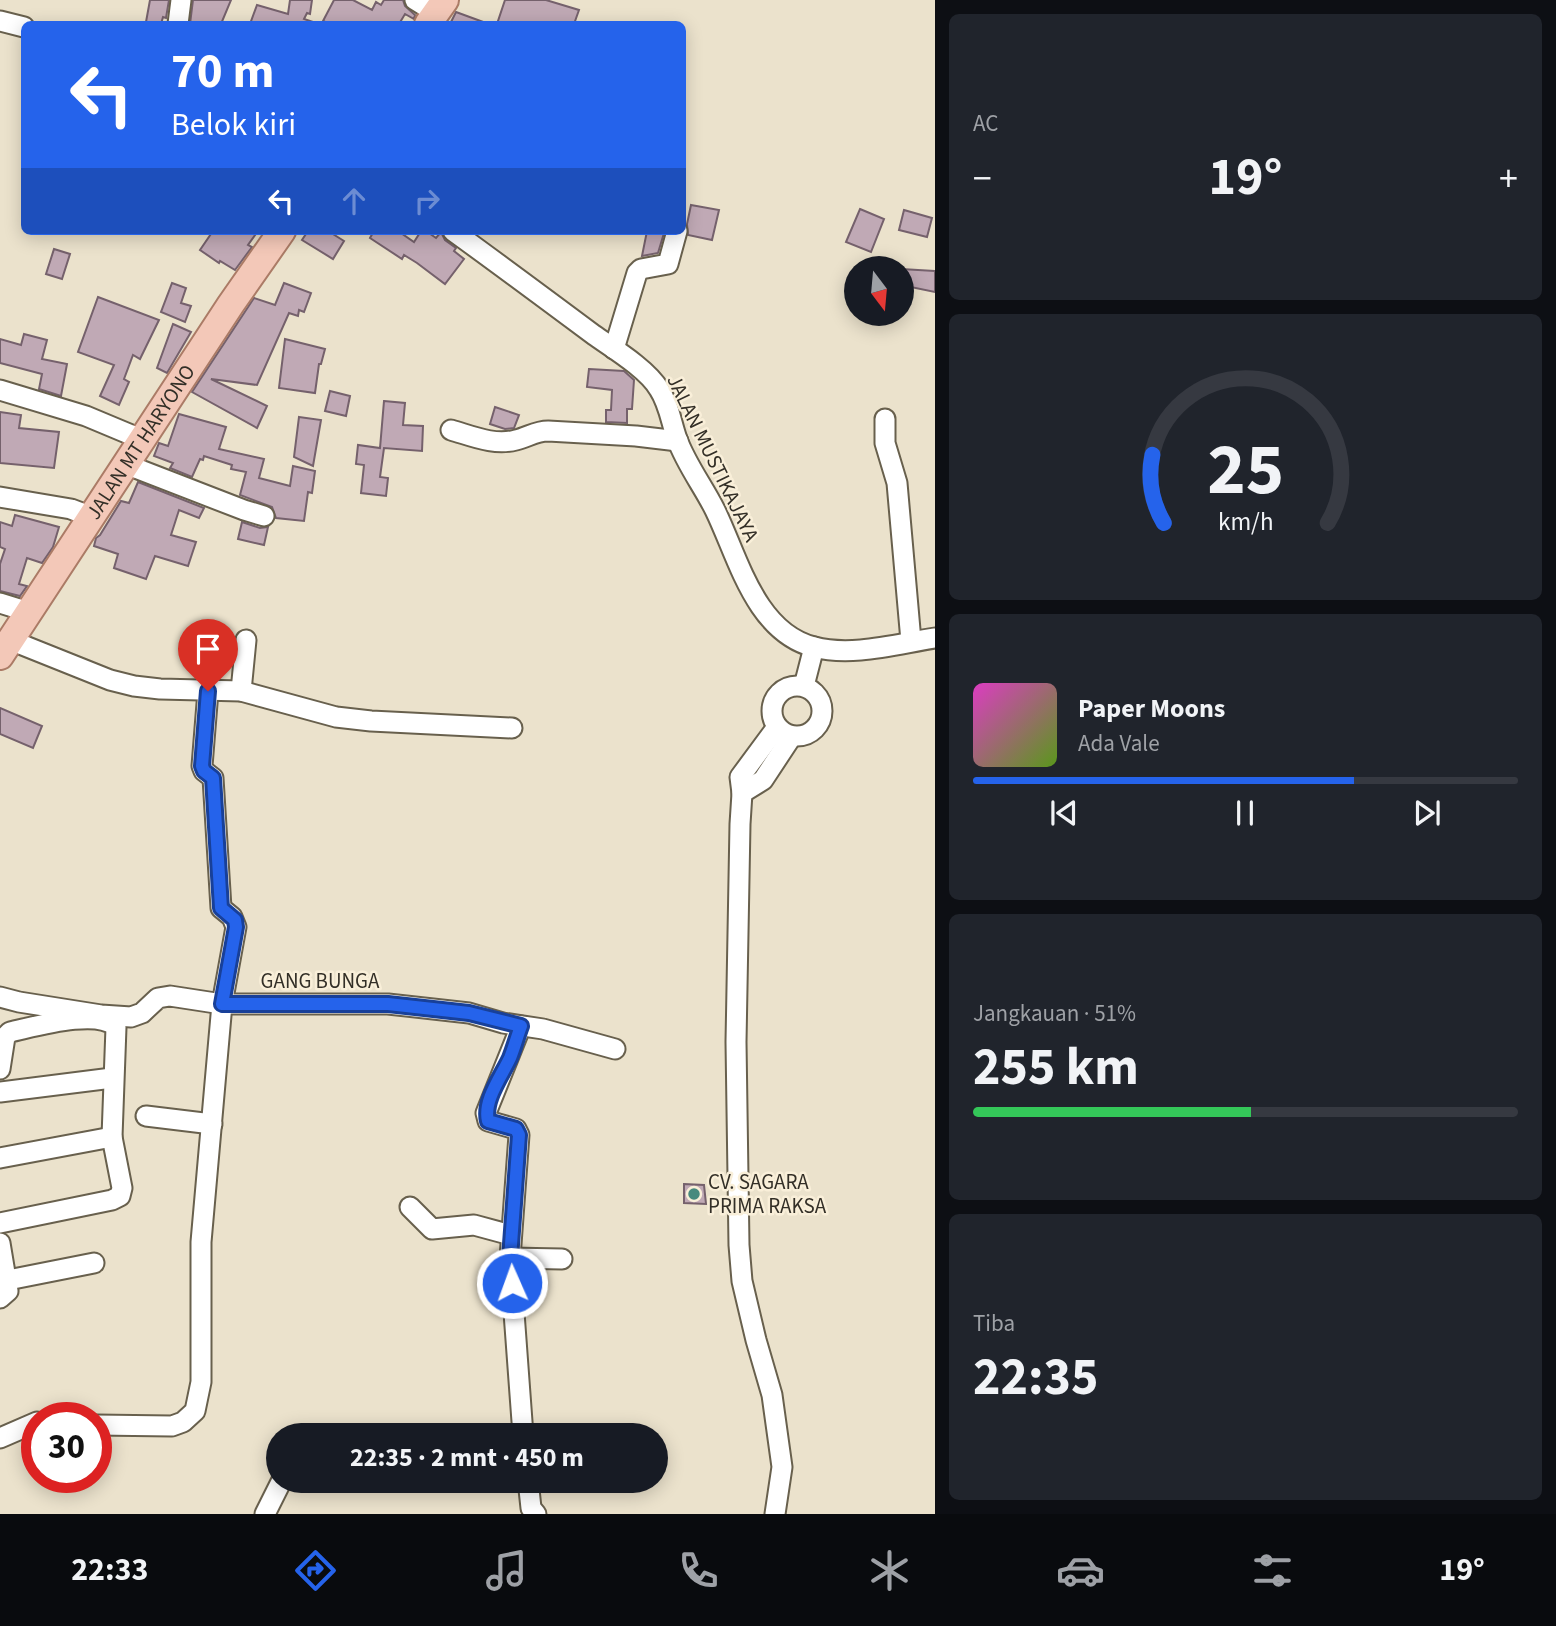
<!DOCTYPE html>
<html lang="id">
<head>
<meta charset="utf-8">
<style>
  :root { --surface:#171b24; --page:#20242c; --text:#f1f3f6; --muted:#9ea1a6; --line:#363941; --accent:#2563eb }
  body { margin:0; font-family:"Source Sans 3",sans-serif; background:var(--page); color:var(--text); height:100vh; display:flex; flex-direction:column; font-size:26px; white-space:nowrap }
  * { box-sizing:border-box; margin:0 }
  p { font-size:23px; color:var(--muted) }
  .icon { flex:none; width:38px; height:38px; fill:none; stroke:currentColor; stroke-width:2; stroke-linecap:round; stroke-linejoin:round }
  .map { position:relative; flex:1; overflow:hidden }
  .drawer { display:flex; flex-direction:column; gap:14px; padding:14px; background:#0d0f14; width:621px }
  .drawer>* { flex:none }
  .guide { position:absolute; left:21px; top:21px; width:665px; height:214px; border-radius:10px; box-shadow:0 4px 18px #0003; background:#2563eb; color:#fff; overflow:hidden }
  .needle { width:46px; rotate:164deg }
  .buttons { position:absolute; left:844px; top:256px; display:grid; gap:14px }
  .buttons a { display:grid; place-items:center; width:70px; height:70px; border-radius:50%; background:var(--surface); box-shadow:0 4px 18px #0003; font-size:35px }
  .speed { position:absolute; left:21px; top:1402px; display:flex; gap:14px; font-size:35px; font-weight:700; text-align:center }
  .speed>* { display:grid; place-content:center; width:91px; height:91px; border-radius:50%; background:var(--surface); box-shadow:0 4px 18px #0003; line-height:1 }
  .speed .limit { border:10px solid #d22; background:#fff; color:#111 }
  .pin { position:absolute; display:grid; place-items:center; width:60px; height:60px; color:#fff; margin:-72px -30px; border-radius:50% 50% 50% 0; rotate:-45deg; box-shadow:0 0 7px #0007 }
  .pin .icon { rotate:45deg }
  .me { position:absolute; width:77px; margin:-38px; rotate:358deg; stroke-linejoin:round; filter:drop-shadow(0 0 5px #0008) }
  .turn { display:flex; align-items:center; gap:24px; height:147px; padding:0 35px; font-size:32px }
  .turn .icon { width:91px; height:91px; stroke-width:2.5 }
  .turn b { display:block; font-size:49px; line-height:60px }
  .lanes { display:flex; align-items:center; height:66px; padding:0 35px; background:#0003; justify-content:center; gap:35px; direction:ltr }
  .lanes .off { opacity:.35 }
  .big { font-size:52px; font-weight:700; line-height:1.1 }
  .drawer .card { flex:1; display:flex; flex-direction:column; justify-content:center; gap:10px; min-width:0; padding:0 24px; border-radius:10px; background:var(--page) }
  .drawer .dial { align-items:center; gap:0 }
  .dial svg { height:182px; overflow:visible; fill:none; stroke:var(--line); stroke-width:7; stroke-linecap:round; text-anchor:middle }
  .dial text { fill:var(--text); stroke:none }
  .song { display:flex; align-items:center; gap:21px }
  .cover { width:84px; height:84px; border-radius:10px; background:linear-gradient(135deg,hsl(310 70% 55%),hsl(90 70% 35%)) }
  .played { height:7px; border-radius:4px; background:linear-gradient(90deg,var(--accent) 70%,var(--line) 70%) }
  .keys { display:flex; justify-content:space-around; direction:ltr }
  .heat { display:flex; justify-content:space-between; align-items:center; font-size:38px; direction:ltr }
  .charge { height:10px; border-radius:5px; background:linear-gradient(90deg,#34c759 51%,var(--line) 0) }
  .trip { position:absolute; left:266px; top:1423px; width:402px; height:70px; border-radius:35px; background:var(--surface); box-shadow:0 4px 18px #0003; font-weight:700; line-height:70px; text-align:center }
  .menu { display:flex; height:112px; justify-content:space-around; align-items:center; background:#090b0e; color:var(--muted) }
  .menu .icon { width:49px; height:49px }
  .menu .active { color:var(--accent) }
  .menu b { font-size:32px; color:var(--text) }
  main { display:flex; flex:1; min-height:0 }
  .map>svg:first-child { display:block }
  .building { fill:#c0a9b5; stroke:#75616c; stroke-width:2 }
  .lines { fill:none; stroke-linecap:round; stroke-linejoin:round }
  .minor-casing { stroke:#68604d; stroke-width:23 }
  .major-casing { stroke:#ab7b66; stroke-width:30 }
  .minor { stroke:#fff; stroke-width:19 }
  .major { stroke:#f3c8b8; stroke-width:26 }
  .route-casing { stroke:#184099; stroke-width:18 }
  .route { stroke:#2563eb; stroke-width:12 }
  .poi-dot { fill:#478a7e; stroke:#f9efd9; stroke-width:2.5 }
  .labels { text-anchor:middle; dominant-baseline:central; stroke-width:5; stroke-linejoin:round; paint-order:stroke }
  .street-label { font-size:21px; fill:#332f27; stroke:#f9efd9 }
  .poi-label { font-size:21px; fill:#332f27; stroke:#f9efd9; text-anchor:start }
</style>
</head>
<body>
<main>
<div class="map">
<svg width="935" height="1514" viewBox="0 0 935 1514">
  <rect width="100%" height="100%" fill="#ebe2cc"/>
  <g class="building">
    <path d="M 150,0 L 169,0 L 166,18 L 163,17 L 161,24 L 146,22 Z"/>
    <path d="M 193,0 L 231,0 L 221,24 L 190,24 Z"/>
    <path d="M 290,0 L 312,0 L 310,14 L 307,13 L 304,19 L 313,22 L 313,24 L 250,24 L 257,5 L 288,14 Z"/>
    <path d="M 334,0 L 353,0 L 372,10 L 376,2 L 381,5 L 384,0 L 403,0 L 405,6 L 415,15 L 414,19 L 405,14 L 399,24 L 330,24 L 323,21 Z"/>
    <path d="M 505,0 L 546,0 L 579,10 L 574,24 L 497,24 Z"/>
    <path d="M 456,12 L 486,23 L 486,24 L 450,24 Z"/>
    <path d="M 691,205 L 719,210 L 712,240 L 688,235 L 687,224 Z"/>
    <path d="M 860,209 L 884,219 L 871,252 L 846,242 Z"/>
    <path d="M 904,210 L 932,218 L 927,237 L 899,230 Z"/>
    <path d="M 213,231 L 258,231 L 248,245 L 252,247 L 235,270 L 220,261 L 219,263 L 200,250 Z"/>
    <path d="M 308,231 L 328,231 L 344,241 L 333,259 L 302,240 Z"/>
    <path d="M 374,231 L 398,231 L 414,242 L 421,231 L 426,231 L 436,238 L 441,232 L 445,240 L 456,248 L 454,251 L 464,259 L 445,284 L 417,263 L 404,255 L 402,259 L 370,238 Z"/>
    <path d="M 647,231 L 664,233 L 658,253 L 642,256 Z"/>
    <path d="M 54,249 L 70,254 L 62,279 L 46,274 Z"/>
    <path d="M 901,269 L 935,271 L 935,292 L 901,285 Z"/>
    <path d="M 172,283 L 186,288 L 181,303 L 191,306 L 185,322 L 161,312 Z"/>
    <path d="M 284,283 L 311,293 L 304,312 L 299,310 L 298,316 L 289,313 L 257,385 L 211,379 L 267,406 L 257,428 L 192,392 L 254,298 L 275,305 Z"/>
    <path d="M 98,297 L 159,320 L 140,359 L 133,355 L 124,379 L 129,382 L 119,405 L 100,396 L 114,365 L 78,352 Z"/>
    <path d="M 173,324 L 191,332 L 167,373 L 157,368 Z"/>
    <path d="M 24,334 L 47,340 L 42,359 L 67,364 L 61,396 L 39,389 L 42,374 L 0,363 L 0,339 L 21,345 Z"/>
    <path d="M 285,339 L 325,349 L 321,364 L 319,364 L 315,393 L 279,388 Z"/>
    <path d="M 589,369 L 624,371 L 634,380 L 632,409 L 627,409 L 627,423 L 606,422 L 606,410 L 611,410 L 612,390 L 587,387 Z"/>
    <path d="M 330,391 L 350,396 L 346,416 L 325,411 Z"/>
    <path d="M 384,401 L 405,403 L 403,425 L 423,426 L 422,451 L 384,448 L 380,477 L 388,478 L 386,496 L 361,493 L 364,465 L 356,464 L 358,445 L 380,448 Z"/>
    <path d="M 495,407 L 519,415 L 514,428 L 505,429 L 490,424 Z"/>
    <path d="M 0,412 L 21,415 L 19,428 L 59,432 L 54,468 L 0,463 Z"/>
    <path d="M 179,414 L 226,427 L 219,449 L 264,459 L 259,478 L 290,486 L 293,466 L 315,471 L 312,493 L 308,492 L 304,521 L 276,518 L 272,507 L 240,495 L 246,472 L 231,469 L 232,465 L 204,456 L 203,460 L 200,459 L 192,477 L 170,468 L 173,463 L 154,456 L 159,443 L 168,446 Z"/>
    <path d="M 299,417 L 321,420 L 313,466 L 294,457 Z"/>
    <path d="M 138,482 L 204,508 L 199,518 L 179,510 L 171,535 L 196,542 L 188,566 L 155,556 L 146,579 L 114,568 L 118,554 L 94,546 L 96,538 L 100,535 L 121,501 L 129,503 Z"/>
    <path d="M 15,515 L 59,527 L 53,547 L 42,563 L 27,558 L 19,584 L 27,586 L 20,596 L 0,591 L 0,564 L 5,549 L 0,547 L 0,522 L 12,526 Z"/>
    <path d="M 242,522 L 260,528 L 268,527 L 264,545 L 238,539 Z"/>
    <path d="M 0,708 L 42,726 L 33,748 L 0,734 Z"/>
    <path d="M 684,1184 L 704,1185 L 706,1204 L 684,1203 Z"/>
  </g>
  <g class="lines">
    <g class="minor-casing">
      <g id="minor">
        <path d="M 415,0 L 436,13"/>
        <path d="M 0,21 L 24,27"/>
        <path d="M 178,24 L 181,0"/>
        <path d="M 453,231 C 500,265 547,300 594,335 C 614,349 647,369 659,389 C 669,404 671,422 677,439 C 686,464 703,486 715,510 C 738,557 755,632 814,647 C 852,657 896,644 935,638"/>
        <path d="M 614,349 L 637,273 L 641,269 L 668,264 L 677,231"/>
        <path d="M 0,390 L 86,416 L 141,439"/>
        <path d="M 885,419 L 885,443 L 897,483 L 911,641"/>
        <path d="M 451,430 C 472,436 494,446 516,440 C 528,437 536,431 548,431 L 636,436 L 678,441"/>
        <path d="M 125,464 L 244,510 L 264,516"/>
        <path d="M 0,497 L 71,509 L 92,517"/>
        <path d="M 0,603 L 29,612"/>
        <path d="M 10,640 L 110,680 L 134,686 L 160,689 L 241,691 L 336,717 L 371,721 L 512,728"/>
        <circle cx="797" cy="711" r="25"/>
        <path d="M 804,686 L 814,647"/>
        <path d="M 241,691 L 246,640"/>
        <path d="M 742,793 L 763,780 L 792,736"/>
        <path d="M 0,997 L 19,1002 L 101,1015 L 131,1017 L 142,1013 L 158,998 L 170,996 L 222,1004 L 388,1004 L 469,1013 L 503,1023 L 543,1029 L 615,1049"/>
        <path d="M 521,1026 L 486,1113 L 488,1121 L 516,1129 L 519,1135 L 510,1258 L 523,1435"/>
        <path d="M 0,1069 L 5,1037 L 10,1032 C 34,1027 97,1008 116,1027 L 112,1137 L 122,1188 L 120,1196 L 112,1200 L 0,1223"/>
        <path d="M 0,1092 L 112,1078"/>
        <path d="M 146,1116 L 212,1124"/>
        <path d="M 0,1158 L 112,1137"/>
        <path d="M 410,1207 L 432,1229 L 474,1225 L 511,1235"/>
        <path d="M 0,1243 L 8,1291 L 0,1298"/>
        <path d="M 510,1258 L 562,1259"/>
        <path d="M 8,1280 L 94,1263"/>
        <path d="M 96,1425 L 172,1426 L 183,1422 L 195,1411 L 201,1382 L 201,1242 L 222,1004 L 236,927 L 232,917 L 221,908 L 213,778 L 204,771 L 202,766 L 208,691"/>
        <path d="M 0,1438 L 37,1422"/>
        <path d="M 528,1480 L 531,1508 L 536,1514"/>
        <path d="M 265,1514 L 282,1480"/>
        <path d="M 775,1514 L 782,1467 L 772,1395 L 756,1340 L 742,1281 L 739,1245 L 736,1042 L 740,824 L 742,793 L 740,777 L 777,727"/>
      </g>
    </g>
    <g class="major-casing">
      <g id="major">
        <path d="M 428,24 L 445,0"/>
        <path id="s1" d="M 0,656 L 231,304 L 282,231"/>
      </g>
    </g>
    <use href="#minor" class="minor"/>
    <use href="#major" class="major"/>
  </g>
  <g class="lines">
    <g class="route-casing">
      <path id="route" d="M 208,691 L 202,766 L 204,771 L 213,778 L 221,908 L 235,920 L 236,927 L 222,1004 L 388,1004 L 469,1013 L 521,1026 C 517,1037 514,1048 510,1058 C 501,1077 483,1101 488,1121 L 516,1129 L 519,1135 L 510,1258 L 512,1283"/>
    </g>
    <use href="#route" class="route"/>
  </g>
  <circle class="poi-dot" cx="694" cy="1194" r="7"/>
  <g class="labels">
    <g class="street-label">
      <text stroke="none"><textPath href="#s1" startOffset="256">JALAN MT HARYONO</textPath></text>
      <text transform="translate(713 458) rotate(64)">JALAN MUSTIKAJAYA</text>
      <text x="320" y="981">GANG BUNGA</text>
    </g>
    <g class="poi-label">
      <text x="708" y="1182">CV. SAGARA<tspan x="708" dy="24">PRIMA RAKSA</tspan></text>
    </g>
  </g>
</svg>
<div class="buttons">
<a><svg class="needle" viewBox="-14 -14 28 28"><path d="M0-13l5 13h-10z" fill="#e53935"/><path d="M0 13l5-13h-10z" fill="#9ea1a6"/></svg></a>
</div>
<div class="speed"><div class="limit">30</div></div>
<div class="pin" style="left:208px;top:691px;background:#d93025"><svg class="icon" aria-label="arrive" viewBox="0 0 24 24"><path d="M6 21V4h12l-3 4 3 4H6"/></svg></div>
<svg class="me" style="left:512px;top:1283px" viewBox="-20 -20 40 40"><circle r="17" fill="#2563eb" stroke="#fff" stroke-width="3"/><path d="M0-11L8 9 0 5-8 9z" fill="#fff"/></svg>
<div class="trip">22:35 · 2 mnt · 450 m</div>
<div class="guide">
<div class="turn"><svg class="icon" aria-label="left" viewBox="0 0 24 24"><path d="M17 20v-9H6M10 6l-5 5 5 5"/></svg><div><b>70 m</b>Belok kiri</div></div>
<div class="lanes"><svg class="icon" aria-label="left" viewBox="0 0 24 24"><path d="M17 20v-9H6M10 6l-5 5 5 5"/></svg><svg class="icon off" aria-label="ahead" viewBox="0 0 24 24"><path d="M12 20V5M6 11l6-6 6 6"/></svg><svg class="icon off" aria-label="right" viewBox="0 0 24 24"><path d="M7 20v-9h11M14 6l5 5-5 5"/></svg></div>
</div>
</div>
<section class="drawer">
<div class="card"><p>AC</p>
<div class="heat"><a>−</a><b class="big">19°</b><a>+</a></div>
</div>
<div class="card dial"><svg viewBox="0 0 100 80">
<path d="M14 69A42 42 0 1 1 86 69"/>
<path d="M14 69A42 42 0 0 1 9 39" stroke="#2563eb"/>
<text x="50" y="56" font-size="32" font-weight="700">25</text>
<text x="50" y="72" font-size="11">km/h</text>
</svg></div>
<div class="card">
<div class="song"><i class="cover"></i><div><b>Paper Moons</b><p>Ada Vale</p></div></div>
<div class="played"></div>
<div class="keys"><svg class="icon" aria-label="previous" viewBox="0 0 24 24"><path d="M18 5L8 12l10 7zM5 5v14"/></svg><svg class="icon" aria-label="pause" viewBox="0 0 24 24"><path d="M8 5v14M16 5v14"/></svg><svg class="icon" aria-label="next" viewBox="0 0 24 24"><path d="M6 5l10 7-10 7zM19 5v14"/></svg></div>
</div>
<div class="card"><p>Jangkauan · 51%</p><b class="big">255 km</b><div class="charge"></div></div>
<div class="card"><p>Tiba</p><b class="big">22:35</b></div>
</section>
</main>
<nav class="menu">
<b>22:33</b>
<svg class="icon active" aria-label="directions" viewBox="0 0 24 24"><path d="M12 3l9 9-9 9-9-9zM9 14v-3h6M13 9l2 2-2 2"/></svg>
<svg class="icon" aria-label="music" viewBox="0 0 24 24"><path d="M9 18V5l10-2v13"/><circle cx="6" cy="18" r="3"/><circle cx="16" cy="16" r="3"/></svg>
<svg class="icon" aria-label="phone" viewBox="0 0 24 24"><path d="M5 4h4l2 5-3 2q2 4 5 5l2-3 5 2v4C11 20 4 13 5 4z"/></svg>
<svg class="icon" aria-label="climate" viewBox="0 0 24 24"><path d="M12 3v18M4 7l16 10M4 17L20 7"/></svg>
<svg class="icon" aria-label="car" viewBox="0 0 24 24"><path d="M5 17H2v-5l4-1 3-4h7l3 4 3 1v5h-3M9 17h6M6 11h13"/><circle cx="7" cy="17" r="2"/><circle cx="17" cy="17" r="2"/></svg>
<svg class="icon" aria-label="filters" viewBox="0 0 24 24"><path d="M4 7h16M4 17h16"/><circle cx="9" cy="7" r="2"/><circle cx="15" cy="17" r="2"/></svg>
<b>19°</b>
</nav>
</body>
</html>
